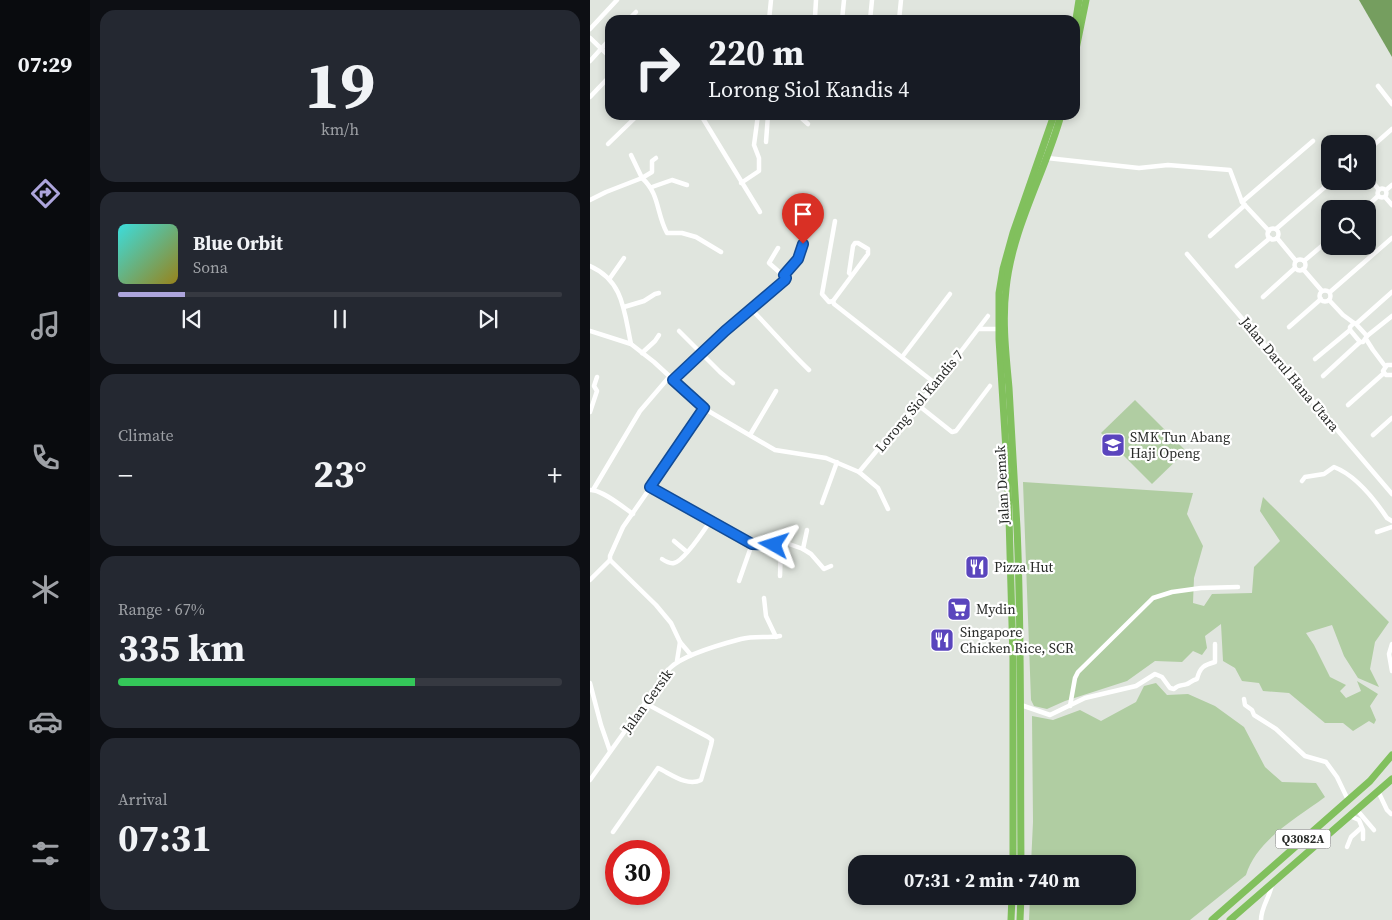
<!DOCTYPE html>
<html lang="en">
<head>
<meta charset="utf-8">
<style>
  :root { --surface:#171b24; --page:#242831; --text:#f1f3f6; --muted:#9ea1a6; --line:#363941; --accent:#ada5dc }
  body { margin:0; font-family:"Source Serif 4",serif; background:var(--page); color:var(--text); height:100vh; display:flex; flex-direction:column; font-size:19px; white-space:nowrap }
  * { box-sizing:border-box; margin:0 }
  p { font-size:16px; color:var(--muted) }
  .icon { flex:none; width:28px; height:28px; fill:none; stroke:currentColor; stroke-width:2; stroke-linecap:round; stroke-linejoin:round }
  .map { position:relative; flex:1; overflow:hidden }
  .drawer { display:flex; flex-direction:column; gap:10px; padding:10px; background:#0d0f14; width:500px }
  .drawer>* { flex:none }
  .hud { position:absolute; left:15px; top:15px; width:475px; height:105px; border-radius:15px; box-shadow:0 2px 8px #0003; background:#171b24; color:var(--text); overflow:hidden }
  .controls { position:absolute; left:731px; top:135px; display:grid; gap:10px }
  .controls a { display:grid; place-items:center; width:55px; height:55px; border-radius:10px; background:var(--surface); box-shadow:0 2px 8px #0003; font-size:25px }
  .speed { position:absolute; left:15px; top:840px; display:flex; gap:10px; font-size:25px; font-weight:700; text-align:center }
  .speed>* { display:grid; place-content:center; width:65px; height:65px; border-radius:50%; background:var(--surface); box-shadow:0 2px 8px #0003; line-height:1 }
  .speed .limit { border:8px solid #d22; background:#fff; color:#111 }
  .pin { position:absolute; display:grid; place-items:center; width:42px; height:42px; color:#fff; margin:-51px -21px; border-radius:50% 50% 50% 0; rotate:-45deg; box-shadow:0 0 5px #0007 }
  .pin .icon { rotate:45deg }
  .me { position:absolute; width:55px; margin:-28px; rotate:276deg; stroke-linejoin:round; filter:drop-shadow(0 0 4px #0008) }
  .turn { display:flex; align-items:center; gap:18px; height:105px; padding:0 20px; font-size:22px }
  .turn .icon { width:65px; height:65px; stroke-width:2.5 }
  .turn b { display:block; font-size:35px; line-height:42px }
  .big { font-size:38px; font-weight:700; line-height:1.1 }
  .drawer .tile { flex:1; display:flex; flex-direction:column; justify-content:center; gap:8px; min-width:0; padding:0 18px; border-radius:15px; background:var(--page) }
  .drawer .dial { align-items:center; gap:0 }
  .dial b { font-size:65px; line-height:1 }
  .song { display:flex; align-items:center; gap:15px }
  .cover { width:60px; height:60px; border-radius:8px; background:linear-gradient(135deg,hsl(180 70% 55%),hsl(50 70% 35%)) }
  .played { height:5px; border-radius:2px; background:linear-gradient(90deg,var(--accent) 15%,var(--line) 15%) }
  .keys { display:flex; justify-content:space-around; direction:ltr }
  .heat { display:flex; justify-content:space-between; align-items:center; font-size:28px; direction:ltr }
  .charge { height:8px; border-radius:4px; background:linear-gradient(90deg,#34c759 67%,var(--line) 0) }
  .trip { position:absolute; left:258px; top:855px; width:288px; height:50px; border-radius:15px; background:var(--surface); box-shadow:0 2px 8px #0003; font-weight:700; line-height:50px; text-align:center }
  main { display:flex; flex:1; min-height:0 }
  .menu { display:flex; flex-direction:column; width:90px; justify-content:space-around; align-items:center; background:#090b0e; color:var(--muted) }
  .menu .icon { width:35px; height:35px }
  .menu .selected { color:var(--accent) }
  .menu b { font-size:22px; color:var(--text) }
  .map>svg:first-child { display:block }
  .green { fill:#b0cda2 }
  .water { fill:#759e5f }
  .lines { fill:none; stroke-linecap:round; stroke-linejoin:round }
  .minor { stroke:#fff; stroke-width:4.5 }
  .highway { stroke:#81c05d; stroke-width:7 }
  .route-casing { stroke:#114b97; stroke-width:12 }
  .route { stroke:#1a73e8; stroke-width:9 }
  .labels { text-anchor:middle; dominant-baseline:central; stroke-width:4.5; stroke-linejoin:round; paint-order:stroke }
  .shield { fill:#fff; stroke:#686a68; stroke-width:1 }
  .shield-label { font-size:12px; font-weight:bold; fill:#282a28 }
  .street-label { font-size:14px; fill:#282a28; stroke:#fff }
  .poi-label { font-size:14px; fill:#282a28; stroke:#fff; text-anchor:start }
</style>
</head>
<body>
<main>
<nav class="menu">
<b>07:29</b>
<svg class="icon selected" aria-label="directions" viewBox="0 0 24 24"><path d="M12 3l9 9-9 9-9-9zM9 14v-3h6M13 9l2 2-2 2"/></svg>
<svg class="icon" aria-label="music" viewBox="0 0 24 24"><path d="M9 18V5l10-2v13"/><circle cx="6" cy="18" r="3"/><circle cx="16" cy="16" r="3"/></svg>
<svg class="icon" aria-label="phone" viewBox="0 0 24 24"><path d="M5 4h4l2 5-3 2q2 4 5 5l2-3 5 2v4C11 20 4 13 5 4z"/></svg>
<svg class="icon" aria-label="climate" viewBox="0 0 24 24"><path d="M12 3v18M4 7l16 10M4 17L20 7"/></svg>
<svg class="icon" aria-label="car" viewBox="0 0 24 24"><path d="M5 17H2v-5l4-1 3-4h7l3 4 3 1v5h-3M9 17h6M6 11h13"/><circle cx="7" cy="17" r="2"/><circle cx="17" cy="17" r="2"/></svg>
<svg class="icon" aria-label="filters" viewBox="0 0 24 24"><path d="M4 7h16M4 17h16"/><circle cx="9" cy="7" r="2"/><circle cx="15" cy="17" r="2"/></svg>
</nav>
<section class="drawer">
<div class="tile dial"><b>19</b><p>km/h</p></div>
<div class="tile">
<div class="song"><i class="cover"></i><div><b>Blue Orbit</b><p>Sona</p></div></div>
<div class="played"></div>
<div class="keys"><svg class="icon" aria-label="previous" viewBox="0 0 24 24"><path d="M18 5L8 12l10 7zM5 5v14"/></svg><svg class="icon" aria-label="pause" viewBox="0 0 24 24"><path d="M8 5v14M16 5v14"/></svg><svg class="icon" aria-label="next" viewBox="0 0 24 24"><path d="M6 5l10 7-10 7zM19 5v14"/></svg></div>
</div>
<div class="tile"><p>Climate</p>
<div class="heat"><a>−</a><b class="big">23°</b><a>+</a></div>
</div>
<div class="tile"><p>Range · 67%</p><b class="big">335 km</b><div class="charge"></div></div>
<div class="tile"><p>Arrival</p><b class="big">07:31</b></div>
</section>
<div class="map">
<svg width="802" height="920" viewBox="0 0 802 920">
  <rect width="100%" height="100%" fill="#e0e5de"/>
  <g class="green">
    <path d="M 545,400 L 596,451 L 562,484 L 511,433 Z"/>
    <path d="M 433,482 L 603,493 L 597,514 L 613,546 L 604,578 L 603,603 L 614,606 L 622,594 L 662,593 L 664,567 L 690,541 L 670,511 L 673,497 L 799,622 L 785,642 L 780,669 L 789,687 L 768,678 L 754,656 L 742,625 L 716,633 L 724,645 L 740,677 L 756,685 L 750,691 L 756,698 L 771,691 L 767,681 L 788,694 L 780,706 L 786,720 L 784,724 L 779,721 L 763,731 L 753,723 L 735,723 L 699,693 L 673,691 L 669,683 L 652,681 L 645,668 L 633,661 L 631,624 L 615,636 L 617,648 L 612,655 L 603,651 L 592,662 L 565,661 L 537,681 L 475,701 L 457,709 L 444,706 L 441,700 Z"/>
    <path d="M 566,683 L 577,695 L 598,694 L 625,706 L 654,727 L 675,767 L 692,782 L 726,783 L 735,797 C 706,819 667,839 656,875 L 600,920 L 439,920 L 440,896 L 536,896 L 536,864 L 441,864 L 443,822 L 442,716 L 463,720 L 490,710 L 511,721 L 546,702 L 554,686 Z"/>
  </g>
  <path class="water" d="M 769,0 L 802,0 L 802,57 Z"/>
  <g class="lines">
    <g class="minor">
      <path d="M 225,17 L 226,0"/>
      <path d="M 38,20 L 46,12"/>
      <path d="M 179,20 L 181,0"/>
      <path d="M 252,20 L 254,0"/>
      <path d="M 280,20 L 282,0"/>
      <path d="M 309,20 L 311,0"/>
      <path d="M 0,29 L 27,0"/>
      <path d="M 0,38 L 20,57"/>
      <path d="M 0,61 L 20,39"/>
      <path d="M 788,86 L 802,104"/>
      <path d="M 0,97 L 20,76"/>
      <path d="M 99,115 L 112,116"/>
      <path d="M 208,115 L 218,124"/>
      <path d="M 112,117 L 170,212"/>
      <path d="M 176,142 L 178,115"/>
      <path d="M 18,144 L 48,115"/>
      <path d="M 778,150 L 802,129"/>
      <path d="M 41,155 L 52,178 L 62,172 L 62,161 L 66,158"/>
      <path d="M 457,158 L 549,168 L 578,165 L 640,170 L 652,202 L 679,231"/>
      <path d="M 778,176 L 789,190"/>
      <path d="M 151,183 L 169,171 L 169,158 L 164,145 L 168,115"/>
      <path d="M 62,187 L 82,180 L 97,185"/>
      <circle cx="792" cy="193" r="4.5"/>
      <path d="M 796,190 L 802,185"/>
      <path d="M 795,197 L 802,205"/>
      <path d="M 0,200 L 16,192 L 52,178 C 70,194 66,213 77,233 L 92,233 L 106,237 L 131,252"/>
      <path d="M 652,202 L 723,141"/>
      <path d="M 774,209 L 788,196"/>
      <circle cx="683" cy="234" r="5.5"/>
      <path d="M 686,229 L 742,181"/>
      <path d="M 620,236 L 655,205"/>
      <path d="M 687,238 L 706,261"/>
      <path d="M 597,254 L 802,494"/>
      <circle cx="710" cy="265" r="5.5"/>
      <path d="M 714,261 L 740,239"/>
      <path d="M 0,266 C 34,281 34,312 41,344"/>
      <path d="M 647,266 L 680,238"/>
      <path d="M 713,269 L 732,291"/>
      <path d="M 194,275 L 208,259 L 214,241"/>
      <path d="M 20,278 L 34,258"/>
      <circle cx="735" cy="296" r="5.5"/>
      <path d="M 740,292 L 802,238"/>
      <path d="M 673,297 L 705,268"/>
      <path d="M 739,300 L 753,315 L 764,323"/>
      <path d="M 243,301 L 244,304 L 346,384"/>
      <path d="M 243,301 L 278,254 L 278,249 L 268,243 L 265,243 L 263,246 L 259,273 L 261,275"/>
      <path d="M 243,301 L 239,302 L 232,294 L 245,221"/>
      <path d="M 34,307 L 54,301 L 65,294 L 69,293"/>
      <path d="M 161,309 C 181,329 198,350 219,370"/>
      <path d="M 766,324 L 777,336 L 773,342 L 770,342 L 760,330 L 760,327 L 764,323 L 766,324 L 802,292"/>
      <path d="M 699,327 L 731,299"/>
      <path d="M 389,329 L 409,329"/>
      <path d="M 0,331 L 41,344 L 64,362 L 115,409 L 185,450 L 236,458 L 269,472 L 288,488 L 298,509"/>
      <path d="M 89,331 L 130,372 L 143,383"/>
      <path d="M 777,336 L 802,316"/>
      <path d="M 776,339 L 783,350 L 795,366"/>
      <path d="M 52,353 L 65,341 L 69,335"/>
      <path d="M 312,357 L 360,294"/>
      <path d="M 725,359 L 760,330"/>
      <path d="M 802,365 L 797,365 L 793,371 L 796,375 L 802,375"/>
      <path d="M 733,376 L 770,342"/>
      <path d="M 83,380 L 135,331 L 195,280 L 196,278 L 179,263 L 188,248"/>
      <path d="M 328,405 L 362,432 L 366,431 L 400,386"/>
      <path d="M 758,405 L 794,373"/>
      <path d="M 0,412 L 7,391 L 4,386 L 7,377"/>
      <path d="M 160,435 L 186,391"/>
      <path d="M 783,435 L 802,418"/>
      <path d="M 269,472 L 299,436 L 346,384 L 398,316"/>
      <path d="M 712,481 L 715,477 L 734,474 L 744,467 C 765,475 785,500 797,518 L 802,521"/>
      <path d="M 60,487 L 162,544 L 199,544 L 213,549 L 221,554 L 234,569 L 241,566"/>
      <path d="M 0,490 C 11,489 33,507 43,514"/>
      <path d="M 3,490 L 50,411 L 80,376"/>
      <path d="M 232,503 L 247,462"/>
      <path d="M 787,532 L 802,527"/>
      <path d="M 84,541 L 97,552"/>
      <path d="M 213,549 L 217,530"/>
      <path d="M 72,559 C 75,561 80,564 84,563 C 94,561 115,529 121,520"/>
      <path d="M 20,560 L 66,605 L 81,623 L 90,642 L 101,655"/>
      <path d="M 190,576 L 191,545"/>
      <path d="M 0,580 L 20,560 L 20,556 L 33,527 L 115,409"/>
      <path d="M 149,581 L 162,544"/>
      <path d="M 174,598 L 176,616 L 186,637"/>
      <path d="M 87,661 L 90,642"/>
      <path d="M 802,671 L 799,654 L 802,644"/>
      <path d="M 0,683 L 11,725 L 20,751"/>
      <path d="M 654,699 L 655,705 L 662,710 L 664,715 L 686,729 L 715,756 L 736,762 L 747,777 L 758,800"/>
      <path d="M 431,705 L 460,715 L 495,698 L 546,686 L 565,674 L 572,677 L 580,688 L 584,689 C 589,684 592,686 597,684 C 600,683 602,680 607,679 C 610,667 614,665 625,662 L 625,644"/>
      <path d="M 480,706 L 485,678 L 488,672 L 563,598 L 582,592 L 611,588 L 648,587"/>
      <path d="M 0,780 L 80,668 C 93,655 132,644 151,639 C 164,636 177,638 190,636"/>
      <path d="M 788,791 L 797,810 L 801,814"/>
      <path d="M 767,810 L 784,830"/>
      <path d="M 760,816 L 769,820 L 773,830 L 773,839"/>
      <path d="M 23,832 L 68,768 C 81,774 97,787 111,780 L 121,745 L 122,740 L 118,737 L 55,703"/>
      <path d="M 757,847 L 761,837 L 771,828"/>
      <path d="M 671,920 C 671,907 680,897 682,884"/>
    </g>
    <g class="highway">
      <path d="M 485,25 L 489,0"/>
      <path d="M 485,54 L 496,0"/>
      <path d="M 423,864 L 423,659 L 418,482 L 409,339 L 409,293 L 413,269 L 423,233 L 464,115"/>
      <path d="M 431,864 C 430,752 432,640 427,528 C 424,482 422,435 419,388 C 416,355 412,321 416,289 C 422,228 455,173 471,115"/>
      <path d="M 421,920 L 422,896"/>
      <path d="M 430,920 L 431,896"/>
      <path d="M 622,920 L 780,781 L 802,755"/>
      <path d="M 640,920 L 802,779"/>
    </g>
  </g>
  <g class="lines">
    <g class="route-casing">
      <path id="route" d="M 184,545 L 162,544 L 60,487 L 114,408 L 83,380 L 135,331 L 195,280 L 196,278 L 194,275 L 208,259 L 213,244"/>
    </g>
    <use href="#route" class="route"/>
  </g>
  <defs>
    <g id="school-square" transform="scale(1.25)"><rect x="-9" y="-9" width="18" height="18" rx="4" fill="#5a45bd" stroke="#fff"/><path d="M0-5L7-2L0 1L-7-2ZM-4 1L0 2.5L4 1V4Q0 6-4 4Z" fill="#fff"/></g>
    <g id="restaurant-square" transform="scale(1.25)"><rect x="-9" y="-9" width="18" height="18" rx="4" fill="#5a45bd" stroke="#fff"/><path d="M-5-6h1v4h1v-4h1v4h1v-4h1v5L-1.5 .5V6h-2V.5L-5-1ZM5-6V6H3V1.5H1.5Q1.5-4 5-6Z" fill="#fff"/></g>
    <g id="supermarket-square" transform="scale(1.25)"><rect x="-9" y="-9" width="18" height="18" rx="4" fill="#5a45bd" stroke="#fff"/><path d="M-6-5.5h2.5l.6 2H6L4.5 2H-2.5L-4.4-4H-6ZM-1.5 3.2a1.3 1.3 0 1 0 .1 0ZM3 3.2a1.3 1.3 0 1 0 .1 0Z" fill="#fff"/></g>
  </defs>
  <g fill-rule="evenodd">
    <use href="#school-square" x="523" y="445"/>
    <use href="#restaurant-square" x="387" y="567"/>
    <use href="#supermarket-square" x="369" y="609"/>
    <use href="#restaurant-square" x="352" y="640"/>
  </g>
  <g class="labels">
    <rect class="shield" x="685.5" y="829.5" width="55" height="19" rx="4"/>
    <g class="shield-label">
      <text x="713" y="839">Q3082A</text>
    </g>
    <g class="street-label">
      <text transform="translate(700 374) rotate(50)">Jalan Darul Hana Utara</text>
      <text transform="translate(329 401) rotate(-50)">Lorong Siol Kandis 7</text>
      <text transform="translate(412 485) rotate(-93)">Jalan Demak</text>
      <text transform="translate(57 701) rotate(-54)">Jalan Gersik</text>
    </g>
    <g class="poi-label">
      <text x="540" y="437">SMK Tun Abang<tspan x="540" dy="16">Haji Openg</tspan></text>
      <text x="404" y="567">Pizza Hut</text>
      <text x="386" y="609">Mydin</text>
      <text x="370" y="632">Singapore<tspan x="370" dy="16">Chicken Rice, SCR</tspan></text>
    </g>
  </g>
</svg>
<div class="controls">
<a><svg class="icon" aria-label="sound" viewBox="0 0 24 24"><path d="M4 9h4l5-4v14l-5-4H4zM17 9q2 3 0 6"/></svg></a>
<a><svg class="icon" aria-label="search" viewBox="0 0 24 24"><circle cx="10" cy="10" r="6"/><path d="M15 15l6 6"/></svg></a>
</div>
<div class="speed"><div class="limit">30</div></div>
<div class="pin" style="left:213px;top:244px;background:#d93025"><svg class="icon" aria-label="arrive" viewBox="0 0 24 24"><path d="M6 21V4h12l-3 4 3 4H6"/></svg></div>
<svg class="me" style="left:184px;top:545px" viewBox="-20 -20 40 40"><path d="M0-17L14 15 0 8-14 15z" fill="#1a73e8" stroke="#fff" stroke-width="4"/></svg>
<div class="trip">07:31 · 2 min · 740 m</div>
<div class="hud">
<div class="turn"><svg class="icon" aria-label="right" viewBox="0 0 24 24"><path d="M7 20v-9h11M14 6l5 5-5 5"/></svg><div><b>220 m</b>Lorong Siol Kandis 4</div></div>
</div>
</div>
</main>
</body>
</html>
